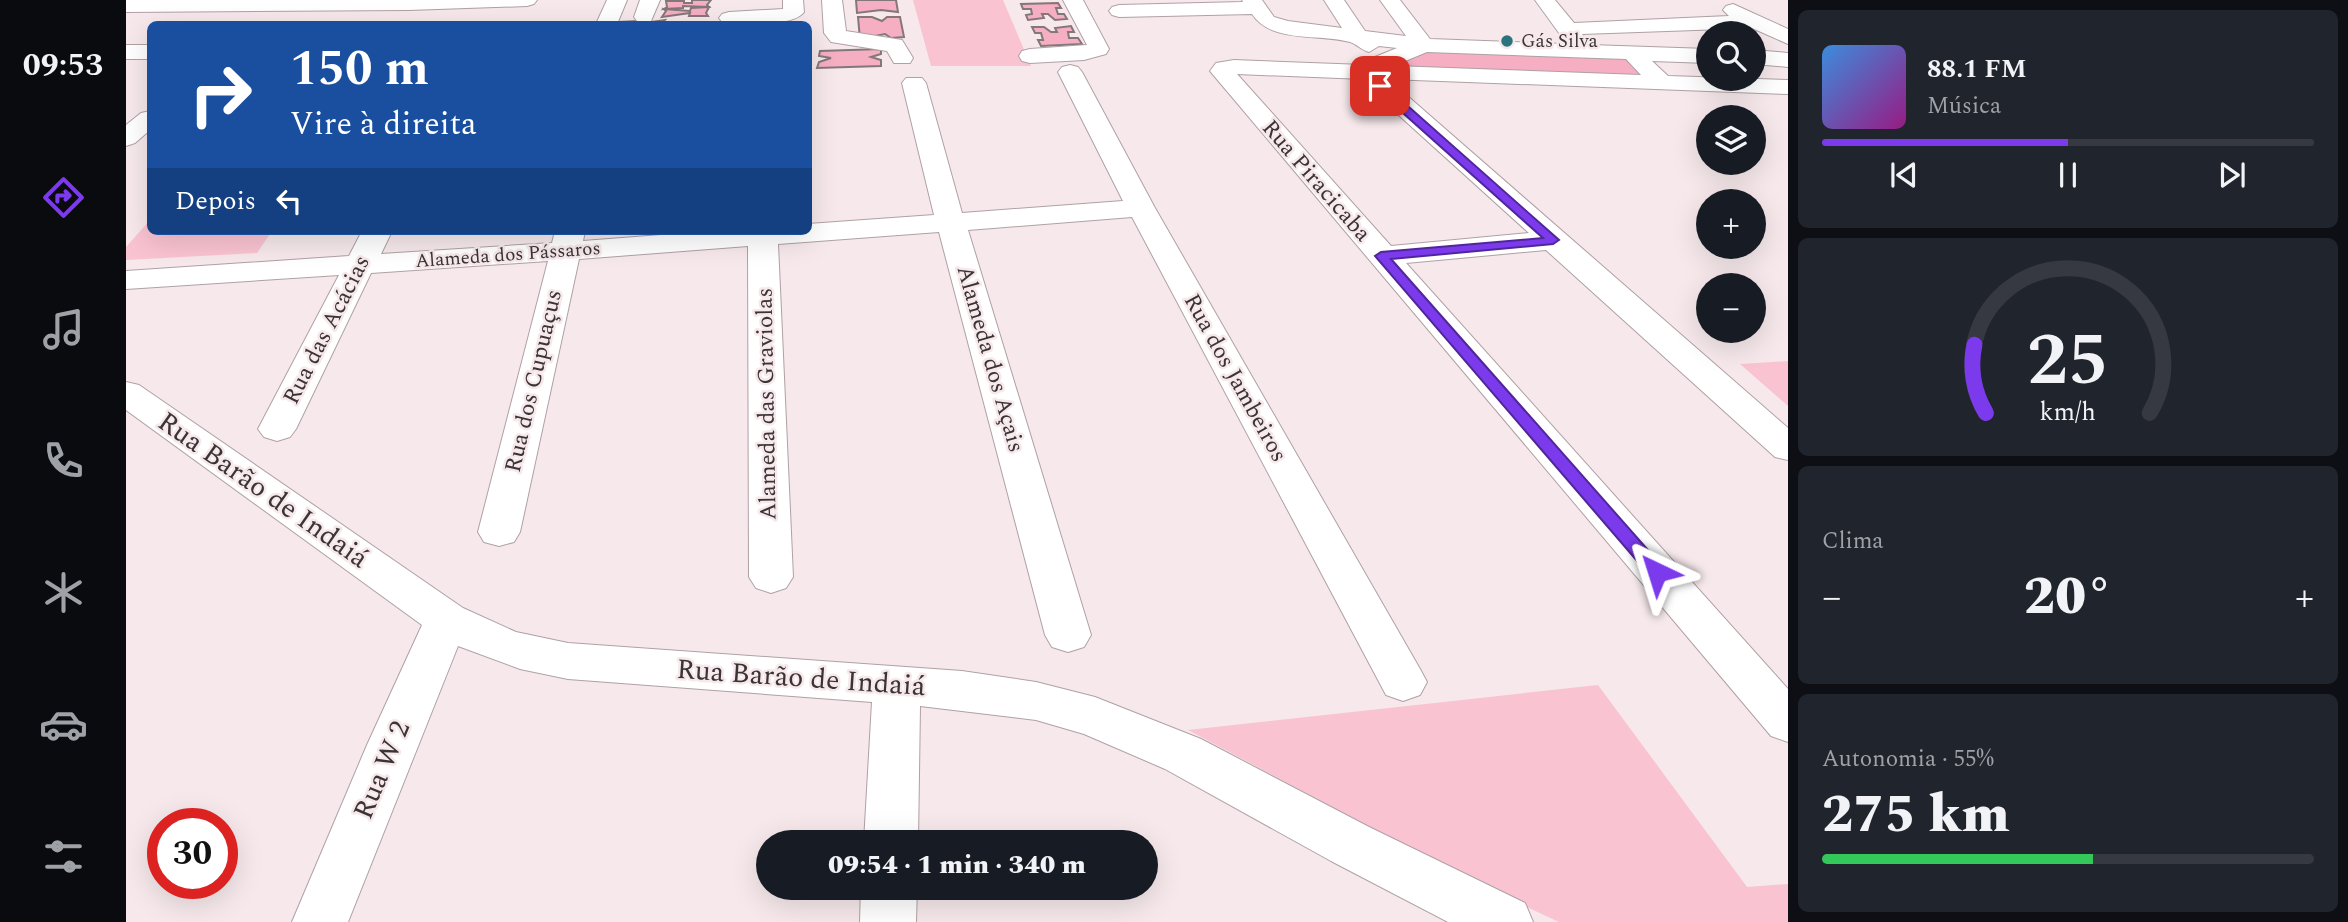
<!DOCTYPE html>
<html lang="pt">
<head>
<meta charset="utf-8">
<style>
  :root { --surface:#171b24; --page:#20242c; --text:#f1f3f6; --muted:#9ea1a6; --line:#363941; --accent:#7c3aed }
  body { margin:0; font-family:Spectral,serif; background:var(--page); color:var(--text); height:100vh; display:flex; flex-direction:column; font-size:26px; white-space:nowrap }
  * { box-sizing:border-box; margin:0 }
  p { font-size:23px; color:var(--muted) }
  .icon { flex:none; width:38px; height:38px; fill:none; stroke:currentColor; stroke-width:2; stroke-linecap:round; stroke-linejoin:round }
  .map { position:relative; flex:1; overflow:hidden }
  .panel { display:flex; flex-direction:column; gap:10px; padding:10px; background:#0d0f14; width:560px }
  .panel>* { flex:none }
  .guide { position:absolute; left:21px; top:21px; width:665px; height:214px; border-radius:10px; box-shadow:0 7px 28px #0002; background:#1a4fa0; color:#fff; overflow:hidden }
  .fabs { position:absolute; left:1570px; top:21px; display:grid; gap:14px }
  .fabs a { display:grid; place-items:center; width:70px; height:70px; border-radius:50%; background:var(--surface); box-shadow:0 7px 28px #0002; font-size:35px }
  .speed { position:absolute; left:21px; top:808px; display:flex; gap:14px; font-size:35px; font-weight:700; text-align:center }
  .speed>* { display:grid; place-content:center; width:91px; height:91px; border-radius:50%; background:var(--surface); box-shadow:0 7px 28px #0002; line-height:1 }
  .speed .limit { border:10px solid #d22; background:#fff; color:#111 }
  .pin { position:absolute; display:grid; place-items:center; width:60px; height:60px; color:#fff; margin:-30px; border-radius:14px; box-shadow:0 4px 10px #0006 }
  .me { position:absolute; width:77px; margin:-38px; rotate:319deg; stroke-linejoin:round; filter:drop-shadow(0 0 5px #0008) }
  .turn { display:flex; align-items:center; gap:24px; height:147px; padding:0 28px; font-size:32px }
  .turn .icon { width:91px; height:91px; stroke-width:2.5 }
  .turn b { display:block; font-size:49px; line-height:60px }
  .then { display:flex; align-items:center; height:66px; padding:0 28px; background:#0003; gap:14px; font-size:26px }
  .big { font-size:52px; font-weight:800; line-height:1.1 }
  .panel .card { flex:1; display:flex; flex-direction:column; justify-content:center; gap:10px; min-width:0; padding:0 24px; border-radius:10px; background:var(--page) }
  .panel .dial { align-items:center; gap:0 }
  .dial svg { height:182px; overflow:visible; fill:none; stroke:var(--line); stroke-width:7; stroke-linecap:round; text-anchor:middle }
  .dial text { fill:var(--text); stroke:none }
  .song { display:flex; align-items:center; gap:21px }
  .cover { width:84px; height:84px; border-radius:10px; background:linear-gradient(135deg,hsl(210 70% 55%),hsl(310 70% 35%)) }
  .played { height:7px; border-radius:4px; background:linear-gradient(90deg,var(--accent) 50%,var(--line) 50%) }
  .keys { display:flex; justify-content:space-around; direction:ltr }
  .heat { display:flex; justify-content:space-between; align-items:center; font-size:38px; direction:ltr }
  .charge { height:10px; border-radius:5px; background:linear-gradient(90deg,#34c759 55%,var(--line) 0) }
  .trip { position:absolute; left:630px; top:830px; width:402px; height:70px; border-radius:35px; background:var(--surface); box-shadow:0 7px 28px #0002; font-weight:800; line-height:70px; text-align:center }
  main { display:flex; flex:1; min-height:0 }
  .tabs { display:flex; flex-direction:column; width:126px; justify-content:space-around; align-items:center; background:#090b0e; color:var(--muted) }
  .tabs .icon { width:49px; height:49px }
  .tabs .selected { color:var(--accent) }
  .tabs b { font-size:32px; color:var(--text) }
  .map>svg:first-child { display:block }
  .green { fill:#fac3d1 }
  .building { fill:#f6aec2; stroke:#84777a; stroke-width:2 }
  .lines { fill:none; stroke-linecap:round; stroke-linejoin:round }
  .minor-casing { stroke:#afa1a5; stroke-width:2 }
  .minor { fill:#fff; fill-rule:evenodd }
  .route { fill:#7c3aed; stroke:#51269a; stroke-width:2 }
  .poi-dot { fill:#2b747d; stroke:#f6e8eb; stroke-width:2.5 }
  .labels { text-anchor:middle; dominant-baseline:central; stroke-width:5; stroke-linejoin:round; paint-order:stroke }
  .far-poi-label { font-size:19px; fill:#3a3436; stroke:#f6e8eb; text-anchor:start }
  .far-street-label { font-size:19px; fill:#3a3436; stroke:#f6e8eb }
  .street-label { font-size:23px; fill:#3a3436; stroke:#f6e8eb }
  .near-street-label { font-size:28px; fill:#3a3436; stroke:#f6e8eb }
</style>
</head>
<body>
<main>
<nav class="tabs">
<b>09:53</b>
<svg class="icon selected" aria-label="directions" viewBox="0 0 24 24"><path d="M12 3l9 9-9 9-9-9zM9 14v-3h6M13 9l2 2-2 2"/></svg>
<svg class="icon" aria-label="music" viewBox="0 0 24 24"><path d="M9 18V5l10-2v13"/><circle cx="6" cy="18" r="3"/><circle cx="16" cy="16" r="3"/></svg>
<svg class="icon" aria-label="phone" viewBox="0 0 24 24"><path d="M5 4h4l2 5-3 2q2 4 5 5l2-3 5 2v4C11 20 4 13 5 4z"/></svg>
<svg class="icon" aria-label="climate" viewBox="0 0 24 24"><path d="M12 3v18M4 7l16 10M4 17L20 7"/></svg>
<svg class="icon" aria-label="car" viewBox="0 0 24 24"><path d="M5 17H2v-5l4-1 3-4h7l3 4 3 1v5h-3M9 17h6M6 11h13"/><circle cx="7" cy="17" r="2"/><circle cx="17" cy="17" r="2"/></svg>
<svg class="icon" aria-label="filters" viewBox="0 0 24 24"><path d="M4 7h16M4 17h16"/><circle cx="9" cy="7" r="2"/><circle cx="15" cy="17" r="2"/></svg>
</nav>
<div class="map">
<svg width="1662" height="922" viewBox="0 0 1662 922">
  <rect width="100%" height="100%" fill="#f6e8eb"/>
  <g class="green">
    <path d="M 787,0 L 877,0 L 905,66 L 805,66 Z"/>
    <path d="M 24,220 L 24,231 L 146,231 L 131,253 L 0,260 L 0,247 Z"/>
    <path d="M 1662,361 L 1662,406 L 1614,364 Z"/>
    <path d="M 1472,685 L 1621,887 L 1662,884 L 1662,922 L 1433,922 L 1355,886 L 1062,730 Z"/>
  </g>
  <g class="building">
    <path d="M 566,0 L 585,0 L 581,5 L 583,7 L 557,6 L 557,8 L 538,9 L 541,7 L 540,1 L 558,1 L 558,3 L 566,3 Z"/>
    <path d="M 730,0 L 770,0 L 772,12 L 755,10 L 731,13 Z"/>
    <path d="M 932,3 L 935,8 L 930,8 L 932,14 L 938,14 L 941,19 L 929,20 L 922,14 L 916,14 L 918,18 L 902,20 L 900,15 L 906,14 L 905,9 L 897,9 L 895,4 Z"/>
    <path d="M 583,7 L 580,13 L 582,16 L 563,16 L 564,13 L 536,17 L 540,11 L 538,9 L 564,11 L 565,8 Z"/>
    <path d="M 732,17 L 746,17 L 756,21 L 761,17 L 774,17 L 778,37 L 765,38 L 759,34 L 734,39 Z"/>
    <path d="M 539,20 L 536,24 L 491,24 L 492,22 L 512,21 L 511,24 Z"/>
    <path d="M 945,26 L 948,32 L 942,32 L 943,38 L 952,38 L 956,44 L 915,46 L 912,40 L 917,40 L 915,33 L 909,33 L 906,27 L 918,27 L 925,32 L 931,32 L 929,28 Z"/>
    <path d="M 755,49 L 755,54 L 745,57 L 755,60 L 755,66 L 691,68 L 693,62 L 705,58 L 693,56 L 694,51 Z"/>
    <path d="M 1303,50 L 1497,56 L 1522,79 L 1262,68 Z"/>
  </g>
  <g class="lines">
    <g class="minor-casing">
      <g id="minor">
        <path d="M 0,0 L 411,0 L 408,4 L 401,6 L 283,10 L 0,12 Z"/>
        <path d="M 481,0 L 501,0 L 491,24 L 470,24 Z"/>
        <path d="M 514,0 L 534,0 L 525,21 L 511,21 L 508,17 Z"/>
        <path d="M 657,0 L 677,0 L 678,12 C 667,27 622,23 603,24 L 596,22 L 593,18 L 596,14 L 603,12 L 657,9 Z"/>
        <path d="M 696,0 L 716,0 L 720,31 L 776,40 L 787,58 L 784,63 L 768,63 L 761,51 L 705,42 L 698,33 Z"/>
        <path d="M 937,0 L 957,0 L 983,49 L 980,54 L 958,60 L 904,63 L 896,61 L 893,56 L 896,51 L 904,49 L 961,45 Z"/>
        <path d="M 1116,0 L 1136,0 L 1148,17 L 1162,21 L 1216,28 L 1198,0 L 1218,0 L 1239,31 L 1280,36 L 1254,0 L 1274,0 L 1304,39 L 1441,44 L 1409,0 L 1429,0 L 1448,23 L 1603,16 L 1597,10 L 1600,6 L 1607,4 L 1662,29 L 1662,44 L 1626,28 L 1456,34 L 1464,45 L 1582,49 L 1582,63 L 1526,61 L 1542,76 L 1662,80 L 1662,94 L 1262,79 L 1662,428 L 1662,460 L 1649,457 L 1420,250 L 1280,263 L 1662,689 L 1662,742 L 1645,736 L 1084,71 L 1090,63 L 1108,60 L 1238,65 L 1244,59 L 1271,48 L 1253,46 L 1243,52 C 1235,50 1231,44 1224,42 C 1193,33 1146,44 1126,14 L 993,17 L 986,15 L 983,11 L 986,7 L 993,5 L 1117,2 ZM 1301,52 L 1500,59 L 1515,75 L 1267,66 ZM 1111,74 L 1238,79 L 1246,91 L 1403,233 L 1265,246 Z"/>
        <rect x="0" y="45" width="24" height="14"/>
        <path d="M 1628,50 L 1662,53 L 1662,67 L 1628,64 Z"/>
        <path d="M 944,65 L 952,67 L 956,72 L 1029,208 L 1294,669 L 1301,682 L 1294,695 L 1277,701 L 1260,695 L 1006,217 L 842,230 L 965,635 L 958,647 L 942,652 L 926,647 L 919,635 L 813,232 L 652,244 L 667,577 L 660,588 L 645,593 L 630,588 L 623,577 L 622,246 L 453,259 L 394,532 L 388,542 L 373,546 L 358,542 L 352,532 L 422,261 L 245,273 L 170,429 L 164,437 L 151,441 L 138,437 L 132,429 L 213,275 L 0,289 L 0,271 L 223,256 L 236,231 L 266,231 L 255,254 L 426,243 L 429,231 L 459,231 L 457,241 L 587,231 L 682,231 L 682,224 L 808,215 L 776,83 L 780,78 L 796,78 L 800,83 L 836,213 L 997,201 L 932,72 L 936,67 Z"/>
        <path d="M 24,111 L 24,130 L 9,143 L 0,146 L 0,125 L 15,113 Z"/>
        <path d="M 0,382 L 13,385 L 337,608 L 390,632 L 442,643 L 836,671 L 910,682 L 969,697 L 1075,739 L 1243,827 L 1399,903 L 1407,922 L 1322,922 L 1205,861 L 1039,769 L 958,734 L 910,720 L 794,706 L 792,842 L 738,842 L 746,702 L 442,679 L 394,669 L 332,646 L 222,922 L 166,922 L 241,745 L 296,625 L 0,410 Z"/>
        <path d="M 735,887 L 791,887 L 790,922 L 734,922 Z"/>
      </g>
    </g>
    <use href="#minor" class="minor"/>
  </g>
  <path class="route" d="M 1250,84 L 1257,84 L 1433,240 L 1427,244 L 1265,259 L 1537,567 L 1539,572 L 1537,576 L 1524,576 L 1249,256 L 1255,252 L 1417,238 L 1250,89 Z"/>
  <circle class="poi-dot" cx="1381" cy="41" r="7"/>
  <g class="labels">
    <g class="far-poi-label">
      <text x="1395" y="41">Gás Silva</text>
    </g>
    <g class="far-street-label">
      <text transform="translate(382 255) rotate(-4)">Alameda dos Pássaros</text>
    </g>
    <g class="street-label">
      <text transform="translate(1190 181) rotate(49)">Rua Piracicaba</text>
      <text transform="translate(201 330) rotate(-63)">Rua das Acácias</text>
      <text transform="translate(864 359) rotate(74)">Alameda dos Açais</text>
      <text transform="translate(1109 378) rotate(61)">Rua dos Jambeiros</text>
      <text transform="translate(408 381) rotate(-77)">Rua dos Cupuaçus</text>
      <text transform="translate(641 404) rotate(-91)">Alameda das Graviolas</text>
    </g>
    <g class="near-street-label">
      <text transform="translate(137 490) rotate(35)">Rua Barão de Indaiá</text>
      <text transform="translate(675 678) rotate(4)">Rua Barão de Indaiá</text>
      <text transform="translate(256 770) rotate(-67)">Rua W 2</text>
    </g>
  </g>
</svg>
<div class="fabs">
<a><svg class="icon" aria-label="search" viewBox="0 0 24 24"><circle cx="10" cy="10" r="6"/><path d="M15 15l6 6"/></svg></a>
<a><svg class="icon" aria-label="layers" viewBox="0 0 24 24"><path d="M12 4l9 5-9 5-9-5zM3 14l9 5 9-5"/></svg></a>
<a>+</a>
<a>−</a>
</div>
<div class="speed"><div class="limit">30</div></div>
<div class="pin" style="left:1254px;top:86px;background:#d93025"><svg class="icon" aria-label="arrive" viewBox="0 0 24 24"><path d="M6 21V4h12l-3 4 3 4H6"/></svg></div>
<svg class="me" style="left:1531px;top:572px" viewBox="-20 -20 40 40"><path d="M0-17L14 15 0 8-14 15z" fill="#7c3aed" stroke="#fff" stroke-width="4"/></svg>
<div class="trip">09:54 · 1 min · 340 m</div>
<div class="guide">
<div class="turn"><svg class="icon" aria-label="right" viewBox="0 0 24 24"><path d="M7 20v-9h11M14 6l5 5-5 5"/></svg><div><b>150 m</b>Vire à direita</div></div>
<div class="then">Depois<svg class="icon" aria-label="left" viewBox="0 0 24 24"><path d="M17 20v-9H6M10 6l-5 5 5 5"/></svg></div>
</div>
</div>
<section class="panel">
<div class="card">
<div class="song"><i class="cover"></i><div><b>88.1 FM</b><p>Música</p></div></div>
<div class="played"></div>
<div class="keys"><svg class="icon" aria-label="previous" viewBox="0 0 24 24"><path d="M18 5L8 12l10 7zM5 5v14"/></svg><svg class="icon" aria-label="pause" viewBox="0 0 24 24"><path d="M8 5v14M16 5v14"/></svg><svg class="icon" aria-label="next" viewBox="0 0 24 24"><path d="M6 5l10 7-10 7zM19 5v14"/></svg></div>
</div>
<div class="card dial"><svg viewBox="0 0 100 80">
<path d="M14 69A42 42 0 1 1 86 69"/>
<path d="M14 69A42 42 0 0 1 9 39" stroke="#7c3aed"/>
<text x="50" y="56" font-size="32" font-weight="700">25</text>
<text x="50" y="72" font-size="11">km/h</text>
</svg></div>
<div class="card"><p>Clima</p>
<div class="heat"><a>−</a><b class="big">20°</b><a>+</a></div>
</div>
<div class="card"><p>Autonomia · 55%</p><b class="big">275 km</b><div class="charge"></div></div>
</section>
</main>
</body>
</html>
